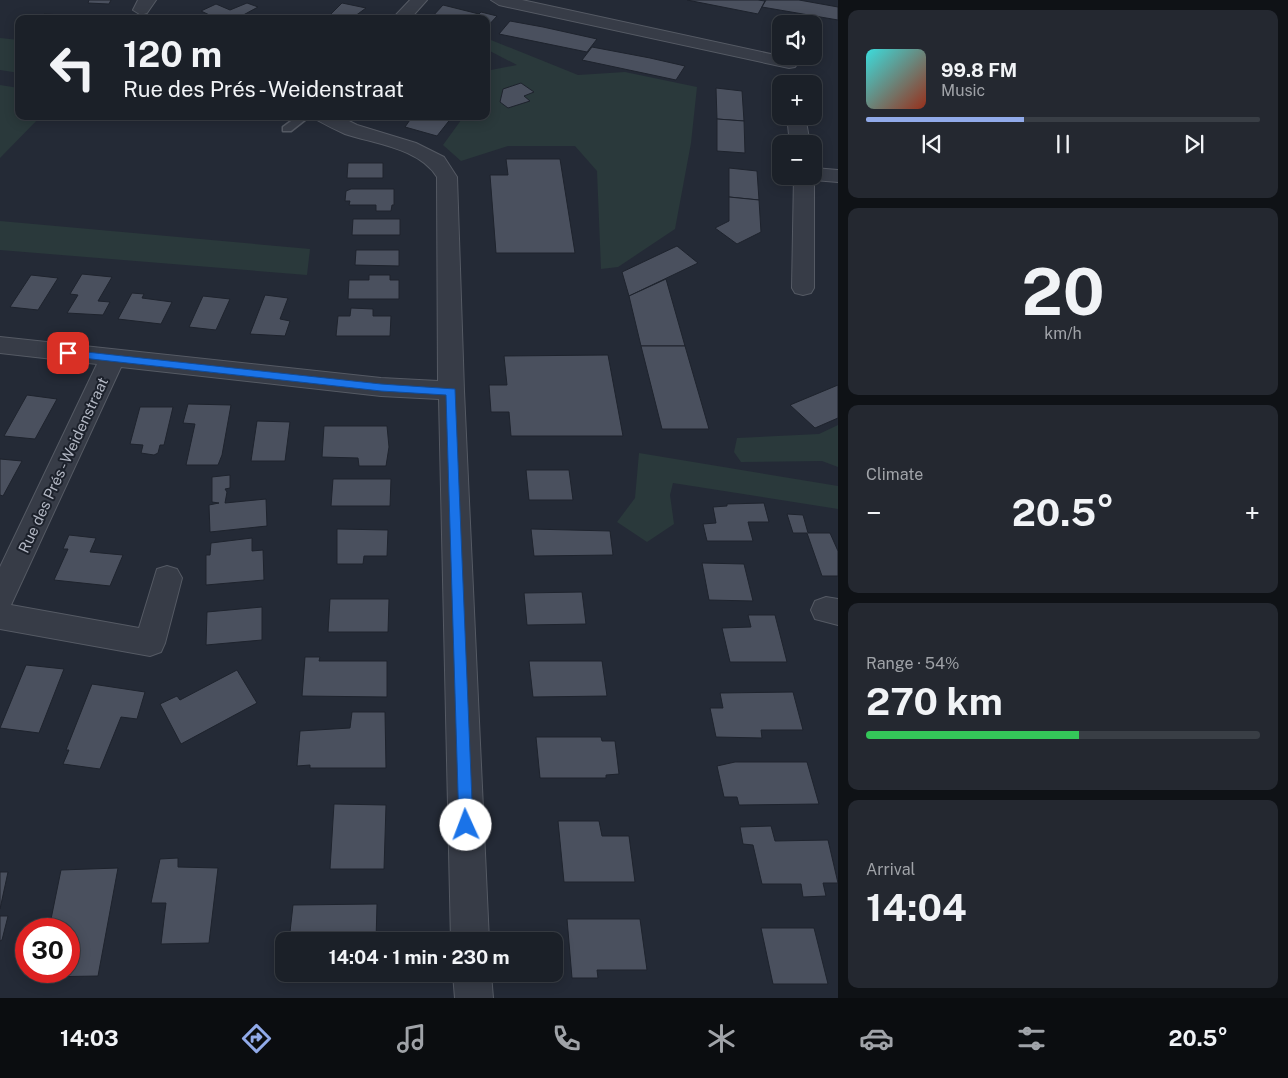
<!DOCTYPE html>
<html lang="en">
<head>
<meta charset="utf-8">
<style>
  :root { --surface:#1b2028; --page:#242830; --text:#f1f3f6; --muted:#a0a3a8; --line:#393e45; --accent:#91aae9 }
  body { margin:0; font-family:"Public Sans",sans-serif; background:var(--page); color:var(--text); height:100vh; display:flex; flex-direction:column; font-size:19px; white-space:nowrap }
  * { box-sizing:border-box; margin:0 }
  p { font-size:16px; color:var(--muted) }
  .icon { flex:none; width:28px; height:28px; fill:none; stroke:currentColor; stroke-width:2; stroke-linecap:round; stroke-linejoin:round }
  .map { position:relative; flex:1; overflow:hidden }
  .panel { display:flex; flex-direction:column; gap:10px; padding:10px; background:#0f1216; width:450px }
  .panel>* { flex:none }
  .hud { position:absolute; left:15px; top:15px; width:475px; height:105px; border-radius:10px; box-shadow:0 2px 12px #0003,0 0 0 1px var(--line); background:#1b2028; color:var(--text); overflow:hidden }
  .controls { position:absolute; left:772px; top:15px; display:grid; gap:10px }
  .controls a { display:grid; place-items:center; width:50px; height:50px; border-radius:10px; background:var(--surface); box-shadow:0 2px 12px #0003,0 0 0 1px var(--line); font-size:25px }
  .speed { position:absolute; left:15px; top:918px; display:flex; gap:10px; font-size:25px; font-weight:700; text-align:center }
  .speed>* { display:grid; place-content:center; width:65px; height:65px; border-radius:50%; background:var(--surface); box-shadow:0 2px 12px #0003,0 0 0 1px var(--line); line-height:1 }
  .speed .limit { border:8px solid #d22; background:#fff; color:#111 }
  .pin { position:absolute; display:grid; place-items:center; width:42px; height:42px; color:#fff; margin:-21px; border-radius:10px; box-shadow:0 2px 8px #0006 }
  .me { position:absolute; width:55px; margin:-28px; rotate:358deg; stroke-linejoin:round; filter:drop-shadow(0 0 4px #0008) }
  .turn { display:flex; align-items:center; gap:18px; height:105px; padding:0 25px; font-size:22px }
  .turn .icon { width:65px; height:65px; stroke-width:2.5 }
  .turn b { display:block; font-size:35px; line-height:42px }
  .big { font-size:38px; font-weight:700; line-height:1.1 }
  .panel .tile { flex:1; display:flex; flex-direction:column; justify-content:center; gap:8px; min-width:0; padding:0 18px; border-radius:10px; background:var(--page) }
  .panel .dial { align-items:center; gap:0 }
  .dial b { font-size:65px; line-height:1 }
  .song { display:flex; align-items:center; gap:15px }
  .cover { width:60px; height:60px; border-radius:8px; background:linear-gradient(135deg,hsl(180 70% 55%),hsl(10 70% 35%)) }
  .played { height:5px; border-radius:2px; background:linear-gradient(90deg,var(--accent) 40%,var(--line) 40%) }
  .keys { display:flex; justify-content:space-around; direction:ltr }
  .heat { display:flex; justify-content:space-between; align-items:center; font-size:28px; direction:ltr }
  .charge { height:8px; border-radius:4px; background:linear-gradient(90deg,#34c759 54%,var(--line) 0) }
  .trip { position:absolute; left:275px; top:932px; width:288px; height:50px; border-radius:10px; background:var(--surface); box-shadow:0 2px 12px #0003,0 0 0 1px var(--line); font-weight:700; line-height:50px; text-align:center }
  .tabs { display:flex; height:80px; justify-content:space-around; align-items:center; background:#0b0d10; color:var(--muted) }
  .tabs .icon { width:35px; height:35px }
  .tabs .current { color:var(--accent) }
  .tabs b { font-size:22px; color:var(--text) }
  main { display:flex; flex:1; min-height:0 }
  .map>svg:first-child { display:block }
  .green { fill:#2a393b }
  .building { fill:#4a505e; stroke:#1e232d }
  .lines { fill:none; stroke-linecap:round; stroke-linejoin:round }
  .service-casing { stroke:#555a64; stroke-width:3 }
  .minor-casing { stroke:#555a64; stroke-width:2 }
  .service { fill:#373c47; fill-rule:evenodd }
  .minor { fill:#373c47; fill-rule:evenodd }
  .route { fill:#1a73e8; stroke:#114b97 }
  .labels { text-anchor:middle; dominant-baseline:central; stroke-width:4; stroke-linejoin:round; paint-order:stroke }
  .street-label { font-size:15px; fill:#b2b7c3; stroke:#1c212b }
</style>
</head>
<body>
<main>
<div class="map">
<svg width="838" height="998" viewBox="0 0 838 998">
  <rect width="100%" height="100%" fill="#242a36"/>
  <g class="green">
    <path d="M 0,38 L 19,40 L 19,73 L 0,70 Z"/>
    <path d="M 486,38 L 578,75 L 625,72 L 697,87 L 691,143 L 675,229 L 618,267 L 601,269 L 597,171 L 575,146 L 508,146 L 461,161 L 443,145 L 464,116 L 486,116 L 486,71 L 517,65 L 486,49 Z"/>
    <path d="M 0,85 L 19,88 L 19,116 L 41,116 L 0,158 Z"/>
    <path d="M 0,221 L 310,249 L 307,275 L 0,250 Z"/>
    <path d="M 838,425 L 838,467 L 822,461 L 741,462 L 734,452 L 737,438 L 819,434 Z"/>
    <path d="M 639,453 L 838,486 L 838,509 L 673,483 L 670,495 L 674,524 L 647,542 L 617,522 L 635,498 Z"/>
  </g>
  <g class="building">
    <path d="M 89,0 L 111,0 L 109,4 L 88,3 Z"/>
    <path d="M 687,0 L 758,0 L 765,1 L 758,14 Z"/>
    <path d="M 766,0 L 799,0 L 838,7 L 838,20 L 762,7 Z"/>
    <path d="M 247,3 L 258,7 L 236,19 L 218,19 L 201,11 L 216,4 L 230,10 Z"/>
    <path d="M 342,3 L 366,8 L 351,19 L 326,19 Z"/>
    <path d="M 443,5 L 479,14 L 481,12 L 497,16 L 486,28 L 486,19 L 432,17 Z"/>
    <path d="M 44,14 L 101,17 L 32,19 L 42,17 Z"/>
    <path d="M 510,21 L 543,27 L 597,39 L 587,52 L 499,34 Z"/>
    <path d="M 592,47 L 650,58 L 685,66 L 676,80 L 582,60 Z"/>
    <path d="M 521,83 L 534,92 L 524,96 L 530,101 L 508,108 L 500,102 L 503,89 Z"/>
    <path d="M 716,88 L 742,91 L 744,121 L 717,119 Z"/>
    <path d="M 408,116 L 449,116 L 452,117 L 437,136 L 405,127 L 412,117 Z"/>
    <path d="M 717,119 L 744,121 L 745,153 L 717,151 Z"/>
    <path d="M 506,159 L 560,159 L 575,253 L 496,253 L 490,175 L 508,175 Z"/>
    <path d="M 348,163 L 383,163 L 383,178 L 347,178 Z"/>
    <path d="M 729,168 L 757,171 L 759,200 L 729,197 Z"/>
    <path d="M 351,189 L 394,189 L 394,205 L 392,205 L 391,211 L 376,211 L 376,205 L 349,205 L 350,201 L 345,201 L 346,191 Z"/>
    <path d="M 729,197 L 759,200 L 761,232 L 737,244 L 715,228 L 729,221 Z"/>
    <path d="M 353,219 L 400,219 L 400,235 L 352,235 Z"/>
    <path d="M 677,246 L 698,263 L 629,296 L 622,272 Z"/>
    <path d="M 356,250 L 399,250 L 399,266 L 355,265 Z"/>
    <path d="M 82,274 L 112,277 L 98,301 L 110,302 L 103,315 L 67,313 L 78,295 L 70,294 Z"/>
    <path d="M 31,275 L 58,278 L 38,310 L 10,307 Z"/>
    <path d="M 369,275 L 390,275 L 390,280 L 399,280 L 399,299 L 348,299 L 349,280 L 369,280 Z"/>
    <path d="M 666,279 L 685,346 L 641,346 L 629,296 Z"/>
    <path d="M 132,293 L 144,294 L 142,298 L 172,302 L 161,324 L 118,319 Z"/>
    <path d="M 265,295 L 288,298 L 280,319 L 290,321 L 285,336 L 250,334 Z"/>
    <path d="M 203,296 L 230,299 L 216,330 L 189,327 Z"/>
    <path d="M 351,308 L 373,309 L 373,316 L 391,316 L 390,336 L 336,336 L 338,316 L 350,316 Z"/>
    <path d="M 641,346 L 685,346 L 709,429 L 662,429 Z"/>
    <path d="M 608,355 L 623,436 L 511,436 L 509,412 L 491,412 L 489,385 L 507,385 L 504,356 Z"/>
    <path d="M 838,385 L 838,418 L 815,428 L 790,405 Z"/>
    <path d="M 27,395 L 57,399 L 35,439 L 4,436 Z"/>
    <path d="M 188,404 L 231,405 L 222,455 L 218,465 L 186,465 L 195,424 L 183,423 Z"/>
    <path d="M 140,407 L 173,407 L 164,445 L 160,445 L 158,453 L 154,455 L 141,453 L 143,445 L 130,444 Z"/>
    <path d="M 257,421 L 290,422 L 285,461 L 251,461 Z"/>
    <path d="M 324,426 L 387,426 L 389,447 L 386,466 L 359,466 L 358,458 L 322,457 Z"/>
    <path d="M 0,459 L 22,461 L 3,496 L 0,495 Z"/>
    <path d="M 526,470 L 569,470 L 573,500 L 529,500 Z"/>
    <path d="M 230,475 L 230,488 L 225,489 L 227,492 L 225,503 L 266,499 L 267,526 L 210,532 L 209,505 L 219,503 L 212,502 L 212,477 Z"/>
    <path d="M 333,479 L 391,479 L 390,506 L 331,506 Z"/>
    <path d="M 764,503 L 769,522 L 748,522 L 753,541 L 707,541 L 703,524 L 716,523 L 713,507 L 727,506 L 727,504 Z"/>
    <path d="M 787,514 L 803,515 L 808,533 L 830,533 L 838,551 L 838,576 L 822,576 L 807,533 L 793,533 Z"/>
    <path d="M 337,529 L 388,530 L 387,556 L 364,556 L 363,564 L 337,564 Z"/>
    <path d="M 531,529 L 610,531 L 613,555 L 534,556 Z"/>
    <path d="M 69,535 L 96,538 L 90,552 L 123,555 L 110,586 L 54,580 L 68,549 L 63,549 Z"/>
    <path d="M 252,538 L 252,551 L 263,550 L 264,580 L 206,585 L 206,555 L 210,555 L 211,543 Z"/>
    <path d="M 702,563 L 744,564 L 753,601 L 709,600 Z"/>
    <path d="M 582,592 L 586,624 L 527,625 L 524,593 Z"/>
    <path d="M 330,599 L 389,599 L 388,632 L 328,632 Z"/>
    <path d="M 262,607 L 262,640 L 206,645 L 207,612 Z"/>
    <path d="M 748,615 L 775,615 L 787,662 L 730,662 L 722,628 L 751,627 Z"/>
    <path d="M 305,657 L 320,657 L 319,661 L 387,661 L 387,697 L 302,696 Z"/>
    <path d="M 529,661 L 602,661 L 607,696 L 533,697 Z"/>
    <path d="M 26,665 L 64,669 L 39,733 L 0,728 Z"/>
    <path d="M 237,670 L 257,703 L 181,744 L 160,704 L 177,696 L 180,700 Z"/>
    <path d="M 92,684 L 145,692 L 137,719 L 121,717 L 100,769 L 63,764 L 69,750 L 66,750 Z"/>
    <path d="M 793,692 L 803,730 L 761,730 L 762,738 L 716,737 L 710,708 L 723,708 L 720,693 Z"/>
    <path d="M 352,712 L 385,712 L 386,768 L 310,768 L 310,765 L 297,766 L 300,731 L 350,728 Z"/>
    <path d="M 536,737 L 601,737 L 602,741 L 615,741 L 619,774 L 606,775 L 606,778 L 540,778 Z"/>
    <path d="M 735,762 L 807,762 L 819,804 L 739,805 L 737,797 L 724,797 L 717,766 Z"/>
    <path d="M 334,804 L 386,805 L 384,869 L 330,869 Z"/>
    <path d="M 558,821 L 599,821 L 602,836 L 629,836 L 635,882 L 564,882 Z"/>
    <path d="M 771,826 L 775,841 L 828,840 L 838,883 L 823,883 L 826,896 L 803,897 L 801,884 L 762,884 L 753,845 L 743,844 L 740,827 Z"/>
    <path d="M 178,858 L 178,867 L 218,868 L 209,943 L 161,944 L 166,903 L 151,903 L 160,859 Z"/>
    <path d="M 118,868 L 98,976 L 38,977 L 39,971 L 69,971 L 69,929 L 49,929 L 61,870 Z"/>
    <path d="M 0,872 L 8,872 L 0,909 Z"/>
    <path d="M 377,904 L 376,941 L 289,941 L 293,905 Z"/>
    <path d="M 0,916 L 8,916 L 2,940 L 0,941 Z"/>
    <path d="M 567,919 L 640,919 L 647,970 L 597,970 L 598,978 L 572,978 Z"/>
    <path d="M 761,928 L 814,928 L 828,984 L 773,984 Z"/>
  </g>
  <g class="lines">
    <g class="service-casing">
      <path id="service" d="M 298,116 L 310,116 L 291,131 L 283,131 L 283,127 Z"/>
    </g>
    <g class="minor-casing">
      <g id="minor">
        <path d="M 138,0 L 156,0 L 147,13 L 141,15 L 133,10 Z"/>
        <path d="M 410,0 L 427,0 L 410,19 L 392,19 Z"/>
        <path d="M 491,0 L 522,0 L 789,58 L 795,59 L 798,63 L 795,67 L 789,68 L 499,5 Z"/>
        <path d="M 315,116 L 339,116 L 357,125 L 416,143 L 444,157 L 457,177 L 464,391 L 489,941 L 451,941 L 439,399 L 381,396 L 121,367 L 11,605 L 139,628 L 157,569 L 167,566 L 177,569 L 182,578 L 165,643 L 161,652 L 150,656 L 0,629 L 0,567 L 97,364 L 0,353 L 0,337 L 381,378 L 438,381 L 437,177 C 419,148 375,144 345,134 C 336,130 326,125 317,120 Z"/>
        <path d="M 787,116 L 805,116 L 810,144 L 790,144 Z"/>
        <path d="M 814,168 L 838,170 L 838,182 L 814,180 L 814,288 L 811,293 L 803,295 L 795,293 L 792,288 L 794,176 L 814,176 Z"/>
        <path d="M 826,597 L 838,599 L 838,625 L 815,619 L 811,610 L 815,601 Z"/>
        <path d="M 453,974 L 491,974 L 493,998 L 455,998 Z"/>
      </g>
    </g>
    <use href="#service" class="service"/>
    <use href="#minor" class="minor"/>
  </g>
  <path class="route" d="M 68,350 L 381,384 L 455,389 L 473,825 L 471,830 L 466,832 L 461,830 L 459,825 L 446,395 L 381,391 L 64,356 L 64,351 Z"/>
  <g class="labels">
    <g class="street-label">
      <text transform="translate(63 465) rotate(-65)">Rue des Prés - Weidenstraat</text>
    </g>
  </g>
</svg>
<div class="controls">
<a><svg class="icon" aria-label="sound" viewBox="0 0 24 24"><path d="M4 9h4l5-4v14l-5-4H4zM17 9q2 3 0 6"/></svg></a>
<a>+</a>
<a>−</a>
</div>
<div class="speed"><div class="limit">30</div></div>
<div class="pin" style="left:68px;top:353px;background:#d93025"><svg class="icon" aria-label="arrive" viewBox="0 0 24 24"><path d="M6 21V4h12l-3 4 3 4H6"/></svg></div>
<svg class="me" style="left:466px;top:825px" viewBox="-20 -20 40 40"><circle r="19" fill="#fff"/><path d="M0-13L10 11 0 6-10 11z" fill="#1a73e8"/></svg>
<div class="trip">14:04 · 1 min · 230 m</div>
<div class="hud">
<div class="turn"><svg class="icon" aria-label="left" viewBox="0 0 24 24"><path d="M17 20v-9H6M10 6l-5 5 5 5"/></svg><div><b>120 m</b>Rue des Prés - Weidenstraat</div></div>
</div>
</div>
<section class="panel">
<div class="tile">
<div class="song"><i class="cover"></i><div><b>99.8 FM</b><p>Music</p></div></div>
<div class="played"></div>
<div class="keys"><svg class="icon" aria-label="previous" viewBox="0 0 24 24"><path d="M18 5L8 12l10 7zM5 5v14"/></svg><svg class="icon" aria-label="pause" viewBox="0 0 24 24"><path d="M8 5v14M16 5v14"/></svg><svg class="icon" aria-label="next" viewBox="0 0 24 24"><path d="M6 5l10 7-10 7zM19 5v14"/></svg></div>
</div>
<div class="tile dial"><b>20</b><p>km/h</p></div>
<div class="tile"><p>Climate</p>
<div class="heat"><a>−</a><b class="big">20.5°</b><a>+</a></div>
</div>
<div class="tile"><p>Range · 54%</p><b class="big">270 km</b><div class="charge"></div></div>
<div class="tile"><p>Arrival</p><b class="big">14:04</b></div>
</section>
</main>
<nav class="tabs">
<b>14:03</b>
<svg class="icon current" aria-label="directions" viewBox="0 0 24 24"><path d="M12 3l9 9-9 9-9-9zM9 14v-3h6M13 9l2 2-2 2"/></svg>
<svg class="icon" aria-label="music" viewBox="0 0 24 24"><path d="M9 18V5l10-2v13"/><circle cx="6" cy="18" r="3"/><circle cx="16" cy="16" r="3"/></svg>
<svg class="icon" aria-label="phone" viewBox="0 0 24 24"><path d="M5 4h4l2 5-3 2q2 4 5 5l2-3 5 2v4C11 20 4 13 5 4z"/></svg>
<svg class="icon" aria-label="climate" viewBox="0 0 24 24"><path d="M12 3v18M4 7l16 10M4 17L20 7"/></svg>
<svg class="icon" aria-label="car" viewBox="0 0 24 24"><path d="M5 17H2v-5l4-1 3-4h7l3 4 3 1v5h-3M9 17h6M6 11h13"/><circle cx="7" cy="17" r="2"/><circle cx="17" cy="17" r="2"/></svg>
<svg class="icon" aria-label="filters" viewBox="0 0 24 24"><path d="M4 7h16M4 17h16"/><circle cx="9" cy="7" r="2"/><circle cx="15" cy="17" r="2"/></svg>
<b>20.5°</b>
</nav>
</body>
</html>
